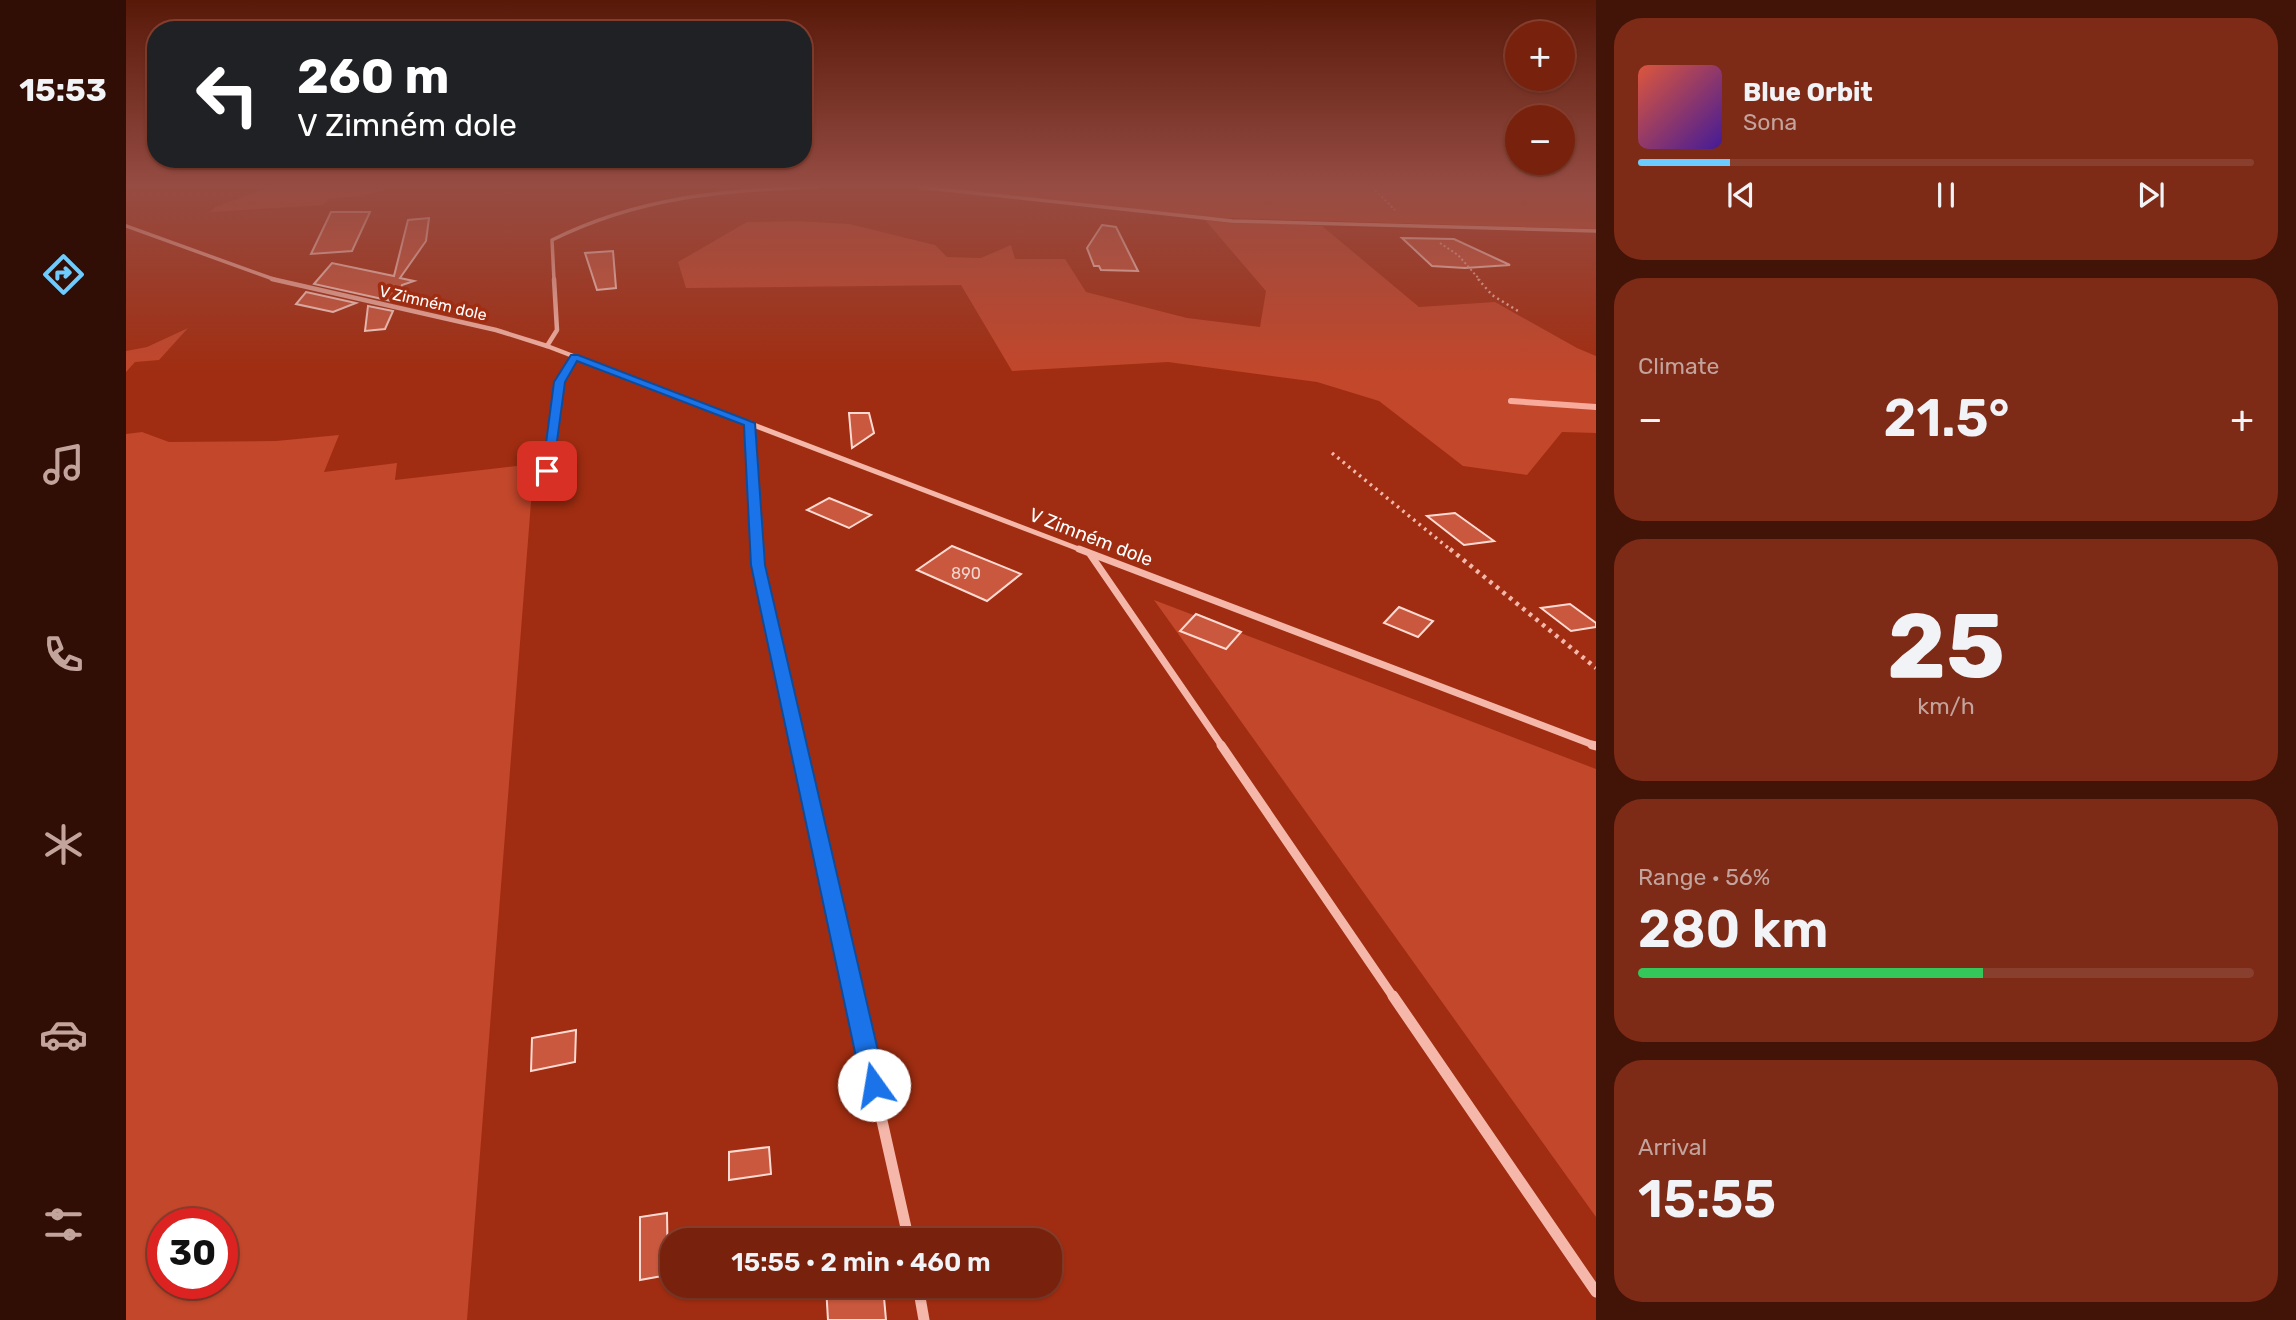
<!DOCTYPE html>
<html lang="en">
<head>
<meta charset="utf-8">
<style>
  :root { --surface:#78220d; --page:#7d2a16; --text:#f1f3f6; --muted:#c3a49d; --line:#893f2e; --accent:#6dccff }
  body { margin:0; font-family:Rubik,sans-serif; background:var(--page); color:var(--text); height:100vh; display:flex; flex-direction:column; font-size:26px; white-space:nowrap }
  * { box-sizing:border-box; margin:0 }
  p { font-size:23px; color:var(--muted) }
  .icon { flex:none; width:38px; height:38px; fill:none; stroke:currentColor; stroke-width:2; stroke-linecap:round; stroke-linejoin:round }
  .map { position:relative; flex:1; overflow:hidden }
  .sheet { display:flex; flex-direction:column; gap:18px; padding:18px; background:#421307; width:700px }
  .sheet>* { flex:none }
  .top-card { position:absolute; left:21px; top:21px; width:665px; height:147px; border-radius:28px; box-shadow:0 2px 5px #0004,0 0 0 2px var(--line); background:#202124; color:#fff; overflow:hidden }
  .tools { position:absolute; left:1379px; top:21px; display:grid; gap:14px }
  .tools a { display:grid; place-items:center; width:70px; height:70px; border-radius:50%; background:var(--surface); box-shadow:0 2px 5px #0004,0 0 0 2px var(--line); font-size:35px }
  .speed { position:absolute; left:21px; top:1208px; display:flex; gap:14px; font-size:35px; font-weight:700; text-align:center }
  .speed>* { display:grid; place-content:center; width:91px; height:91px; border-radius:50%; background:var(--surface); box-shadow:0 2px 5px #0004,0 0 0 2px var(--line); line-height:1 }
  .speed .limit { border:10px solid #d22; background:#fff; color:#111 }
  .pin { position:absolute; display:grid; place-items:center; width:60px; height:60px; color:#fff; margin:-30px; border-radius:14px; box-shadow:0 4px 10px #0006 }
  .me { position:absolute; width:77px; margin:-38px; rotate:347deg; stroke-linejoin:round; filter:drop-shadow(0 0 5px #0008) }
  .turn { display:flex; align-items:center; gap:24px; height:147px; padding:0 35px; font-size:32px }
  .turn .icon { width:91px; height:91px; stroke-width:2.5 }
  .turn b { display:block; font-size:49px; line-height:60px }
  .big { font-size:52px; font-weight:600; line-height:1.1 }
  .sheet .card { flex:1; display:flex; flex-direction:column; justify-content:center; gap:10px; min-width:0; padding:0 24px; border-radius:28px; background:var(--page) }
  .sheet .dial { align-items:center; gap:0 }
  .dial b { font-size:91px; line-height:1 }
  .song { display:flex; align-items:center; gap:21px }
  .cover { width:84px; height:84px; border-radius:10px; background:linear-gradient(135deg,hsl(10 70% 55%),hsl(260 70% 35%)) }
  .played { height:7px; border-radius:4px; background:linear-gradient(90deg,var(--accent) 15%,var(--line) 15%) }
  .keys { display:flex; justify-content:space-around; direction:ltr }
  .heat { display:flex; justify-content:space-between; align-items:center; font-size:38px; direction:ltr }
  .charge { height:10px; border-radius:5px; background:linear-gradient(90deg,#34c759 56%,var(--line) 0) }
  .trip { position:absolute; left:534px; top:1228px; width:402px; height:70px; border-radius:28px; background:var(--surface); box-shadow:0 2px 5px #0004,0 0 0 2px var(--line); font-weight:600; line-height:70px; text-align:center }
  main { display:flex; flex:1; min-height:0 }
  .tab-bar { display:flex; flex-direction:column; width:126px; justify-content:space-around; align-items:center; background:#300e05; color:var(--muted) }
  .tab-bar .icon { width:49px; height:49px }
  .tab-bar .on { color:var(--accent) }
  .tab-bar b { font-size:32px; color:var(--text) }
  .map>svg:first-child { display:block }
  .green { fill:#c2472b; fill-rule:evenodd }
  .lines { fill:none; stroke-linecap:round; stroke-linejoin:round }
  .stream { stroke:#f8ab9b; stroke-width:6 }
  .building { fill:#c9583e; stroke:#fedad2; stroke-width:2 }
  .path-far3 { stroke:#f5b7a9; stroke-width:2; stroke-dasharray:2 2.5; stroke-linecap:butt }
  .path-far2 { stroke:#f5b7a9; stroke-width:2.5; stroke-dasharray:2 3.5; stroke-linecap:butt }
  .path-far1 { stroke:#f5b7a9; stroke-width:3.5; stroke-dasharray:2.5 4.5; stroke-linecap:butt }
  .path { stroke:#f5b7a9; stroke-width:4.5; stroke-dasharray:3.5 5; stroke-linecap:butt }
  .street-far5 { stroke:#f5b7a9; stroke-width:3.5 }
  .street-far4 { stroke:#f5b7a9; stroke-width:4.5 }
  .street-far3 { stroke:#f5b7a9; stroke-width:5 }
  .street-far2 { stroke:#f5b7a9; stroke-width:7 }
  .street-far1 { stroke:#f5b7a9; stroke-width:9 }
  .street { stroke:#f5b7a9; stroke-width:11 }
  .route { fill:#1a73e8; stroke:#114b97; stroke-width:2 }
  .labels { text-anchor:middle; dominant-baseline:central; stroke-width:7; stroke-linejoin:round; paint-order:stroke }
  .far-street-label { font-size:16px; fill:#fff; stroke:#a02d11 }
  .number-label { font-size:16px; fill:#f2d5cf }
  .street-label { font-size:19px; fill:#fff; stroke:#a02d11 }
</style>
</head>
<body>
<main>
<nav class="tab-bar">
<b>15:53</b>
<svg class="icon on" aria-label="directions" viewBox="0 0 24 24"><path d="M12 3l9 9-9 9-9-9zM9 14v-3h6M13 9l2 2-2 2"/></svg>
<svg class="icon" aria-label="music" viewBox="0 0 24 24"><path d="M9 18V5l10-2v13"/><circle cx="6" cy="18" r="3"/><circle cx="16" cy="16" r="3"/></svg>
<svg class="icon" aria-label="phone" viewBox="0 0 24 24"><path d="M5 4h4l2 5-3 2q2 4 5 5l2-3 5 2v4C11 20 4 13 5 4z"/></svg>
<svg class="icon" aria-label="climate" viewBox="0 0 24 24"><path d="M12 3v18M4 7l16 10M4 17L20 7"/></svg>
<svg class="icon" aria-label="car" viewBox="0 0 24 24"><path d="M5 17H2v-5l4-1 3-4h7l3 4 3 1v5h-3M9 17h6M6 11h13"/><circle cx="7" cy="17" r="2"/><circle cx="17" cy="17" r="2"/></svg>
<svg class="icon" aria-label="filters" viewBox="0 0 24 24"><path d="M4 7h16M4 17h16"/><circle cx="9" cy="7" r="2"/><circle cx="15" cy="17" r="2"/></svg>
</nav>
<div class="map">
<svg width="1470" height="1320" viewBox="0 0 1470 1320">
  <rect width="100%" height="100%" fill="#a02d11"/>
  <g class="green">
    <path d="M 145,187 L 268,187 L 235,196 L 202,199 L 198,205 L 84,212 L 89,207 Z"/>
    <path d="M 807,187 L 1470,187 L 1470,229 L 1070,217 Z"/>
    <path d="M 1079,220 L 1196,226 L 1293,307 L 1369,302 L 1451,348 L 1470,356 L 1470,433 L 1436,432 L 1401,475 L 1337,466 L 1253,401 L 1191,382 L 1042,362 L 886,371 L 835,285 L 560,288 L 552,262 L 621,222 L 673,221 L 723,224 L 809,245 L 821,257 L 855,258 L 885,245 L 889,259 L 939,259 L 960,292 L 1061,318 L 1134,327 L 1140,291 Z"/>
    <path d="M 62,328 L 33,360 L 9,362 L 0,372 L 0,351 L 21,347 Z"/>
    <path d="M 16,432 L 43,442 L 150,441 L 213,435 L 198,472 L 271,463 L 269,480 L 408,464 L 341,1320 L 0,1320 L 0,434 ZM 96,1223 L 96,1283 L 37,1283 L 37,1223 Z"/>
    <path d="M 1028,600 L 1470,769 L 1470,1217 Z"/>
  </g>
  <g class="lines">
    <path class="stream" d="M 1385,401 L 1470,407"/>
  </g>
  <g class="building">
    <path d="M 205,212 L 244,212 L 226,251 L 185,254 Z"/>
    <path d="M 303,218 L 300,241 L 274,278 L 288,281 L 276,285 L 270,302 L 188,284 L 206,263 L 268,276 L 282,220 Z"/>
    <path d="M 976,225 L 990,227 L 1012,271 L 975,270 L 973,266 L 968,266 L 961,248 Z"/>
    <path d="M 1276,238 L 1328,239 L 1384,265 L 1339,268 L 1306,266 Z"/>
    <path d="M 487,251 L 490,288 L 471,290 L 459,253 Z"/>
    <path d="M 180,292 L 230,303 L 207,312 L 170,304 Z"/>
    <path d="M 242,306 L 267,311 L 259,329 L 239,331 Z"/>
    <path d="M 723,413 L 743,413 L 748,433 L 726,448 Z"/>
    <path d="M 703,498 L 745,515 L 723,528 L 681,510 Z"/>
    <path d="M 1329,513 L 1368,541 L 1338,545 L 1301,516 Z"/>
    <path d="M 826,546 L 895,574 L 861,601 L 791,570 Z"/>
    <path d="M 1444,604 L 1470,623 L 1470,627 L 1445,631 L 1415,608 Z"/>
    <path d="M 1273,607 L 1307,621 L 1292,637 L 1258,623 Z"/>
    <path d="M 1070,614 L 1115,632 L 1100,649 L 1054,631 Z"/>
    <path d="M 450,1030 L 449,1062 L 405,1071 L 406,1038 Z"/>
    <path d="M 643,1147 L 645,1174 L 603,1180 L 603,1152 Z"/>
    <path d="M 541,1213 L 542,1275 L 514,1280 L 514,1217 Z"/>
    <path d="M 700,1286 L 757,1286 L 760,1320 L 702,1320 Z"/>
  </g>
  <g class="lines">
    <g class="path-far3">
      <path d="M 1246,187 L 1269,210"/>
      <path d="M 1314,243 L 1332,255 L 1354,280"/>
    </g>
    <path class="path-far2" d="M 1352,279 L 1366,295 L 1392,311"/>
    <path class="path-far1" d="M 1206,453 L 1326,551"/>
    <path class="path" d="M 1324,549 L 1470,668"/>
    <g class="street-far5">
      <path d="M 793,187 L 1106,221 L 1470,231"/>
      <path d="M 0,226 L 150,280"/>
      <path d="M 428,280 L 426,240 C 513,197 596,190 692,187"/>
    </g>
    <g class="street-far4">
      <path d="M 146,279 L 370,330 L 421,346 L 559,399"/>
      <path d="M 421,346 L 431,330 L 428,279"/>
      <path d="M 432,399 L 434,382 L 448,357"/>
    </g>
    <g class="street-far3">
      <path d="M 554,397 L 958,551"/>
      <path d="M 624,423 L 630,551"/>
      <path d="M 421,471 L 432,397"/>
    </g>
    <g class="street-far2">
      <path d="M 630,549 L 631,565 L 672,746"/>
      <path d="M 953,549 L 1470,746"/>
      <path d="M 964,554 L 1096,746"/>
    </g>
    <g class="street-far1">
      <path d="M 671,745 L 728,998"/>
      <path d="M 1095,745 L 1268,998"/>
      <path d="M 1466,745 L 1470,746"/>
    </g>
    <g class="street">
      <path d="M 728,996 L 783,1241"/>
      <path d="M 1267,996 L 1470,1292"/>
      <path d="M 792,1286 L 798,1320"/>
    </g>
  </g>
  <linearGradient id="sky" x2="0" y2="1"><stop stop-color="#581909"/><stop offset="0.5" stop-color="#964c43"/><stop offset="1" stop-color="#964c43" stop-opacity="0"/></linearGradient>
  <rect width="1470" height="372" fill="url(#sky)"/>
  <path class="route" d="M 445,355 L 452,355 L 629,423 L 639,565 L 760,1085 L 757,1093 L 748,1096 L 739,1093 L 736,1085 L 625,565 L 618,425 L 451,361 L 439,382 L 427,471 L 416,474 L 428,382 Z"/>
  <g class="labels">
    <g class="far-street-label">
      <text transform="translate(307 303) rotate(13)">V Zimném dole</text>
    </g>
    <g class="number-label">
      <text x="840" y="573">890</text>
    </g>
    <g class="street-label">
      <text transform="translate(965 537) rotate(21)">V Zimném dole</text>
    </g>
  </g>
</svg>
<div class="tools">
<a>+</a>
<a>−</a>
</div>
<div class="speed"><div class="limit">30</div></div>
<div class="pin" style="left:421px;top:471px;background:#d93025"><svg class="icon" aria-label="arrive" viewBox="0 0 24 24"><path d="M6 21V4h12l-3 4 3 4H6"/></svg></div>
<svg class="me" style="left:748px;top:1085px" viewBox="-20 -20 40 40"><circle r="19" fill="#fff"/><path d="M0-13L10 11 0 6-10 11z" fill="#1a73e8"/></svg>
<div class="trip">15:55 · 2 min · 460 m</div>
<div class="top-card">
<div class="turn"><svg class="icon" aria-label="left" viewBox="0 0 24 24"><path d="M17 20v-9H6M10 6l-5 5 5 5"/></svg><div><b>260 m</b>V Zimném dole</div></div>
</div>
</div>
<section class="sheet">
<div class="card">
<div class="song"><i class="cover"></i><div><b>Blue Orbit</b><p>Sona</p></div></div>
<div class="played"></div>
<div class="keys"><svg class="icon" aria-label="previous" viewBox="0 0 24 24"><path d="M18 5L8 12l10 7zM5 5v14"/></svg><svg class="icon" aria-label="pause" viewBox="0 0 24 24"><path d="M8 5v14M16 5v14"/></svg><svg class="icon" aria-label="next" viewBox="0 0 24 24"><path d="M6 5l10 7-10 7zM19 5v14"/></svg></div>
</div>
<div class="card"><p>Climate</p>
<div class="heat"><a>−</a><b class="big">21.5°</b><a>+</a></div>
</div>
<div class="card dial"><b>25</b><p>km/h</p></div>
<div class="card"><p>Range · 56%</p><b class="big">280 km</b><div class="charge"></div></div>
<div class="card"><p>Arrival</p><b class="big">15:55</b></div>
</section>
</main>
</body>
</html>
